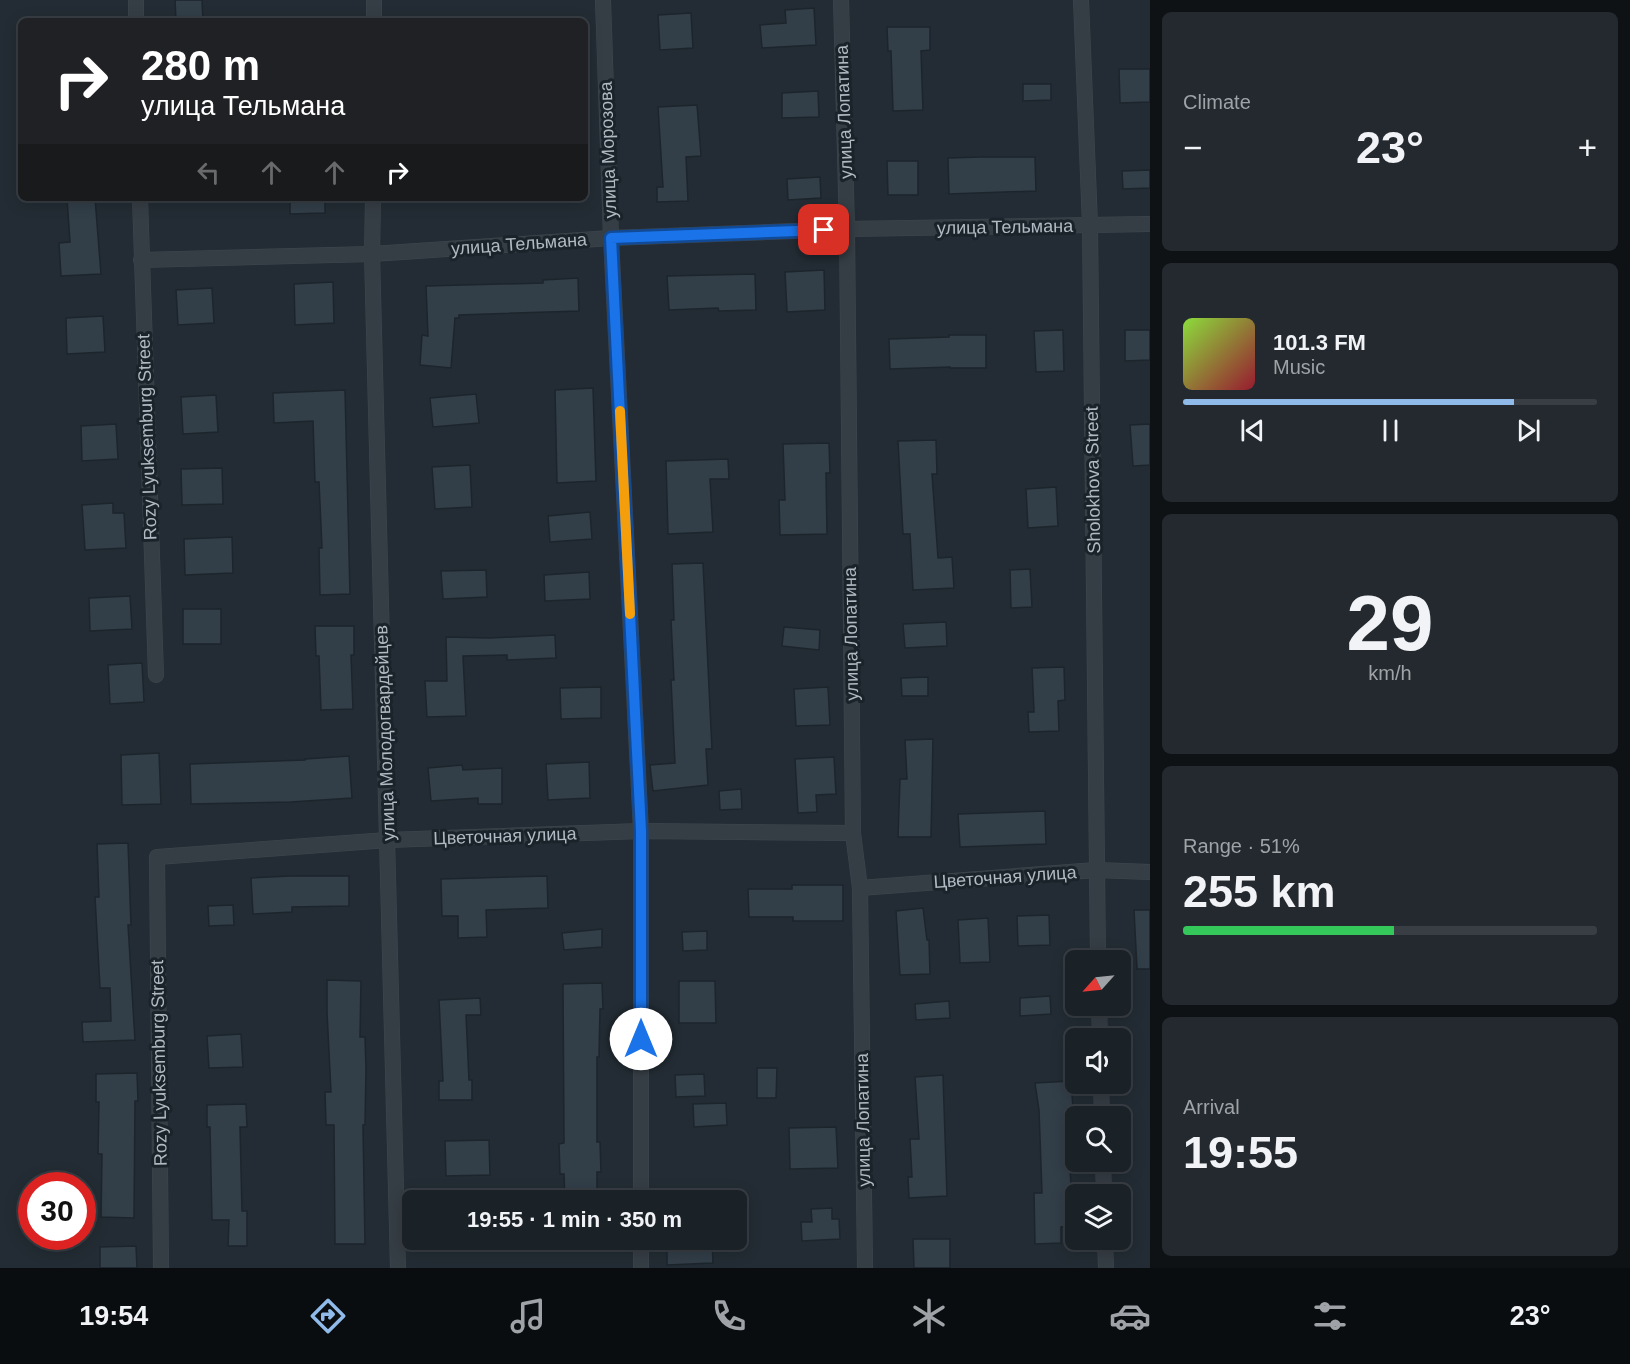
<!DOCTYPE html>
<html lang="en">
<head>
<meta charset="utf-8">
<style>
  :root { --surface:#1a2127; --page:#23292f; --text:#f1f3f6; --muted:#9fa3a7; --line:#383e44; --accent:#8fbae9 }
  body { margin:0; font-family:Arial,sans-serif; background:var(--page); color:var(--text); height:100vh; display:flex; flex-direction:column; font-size:22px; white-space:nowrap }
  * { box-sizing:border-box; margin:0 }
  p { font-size:20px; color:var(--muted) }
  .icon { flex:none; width:33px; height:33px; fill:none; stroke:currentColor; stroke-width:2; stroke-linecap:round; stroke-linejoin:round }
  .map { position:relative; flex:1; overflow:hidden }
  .panel { display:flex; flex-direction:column; gap:12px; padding:12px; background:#0e1215; width:480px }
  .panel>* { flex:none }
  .top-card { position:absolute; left:18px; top:18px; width:570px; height:183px; border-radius:9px; box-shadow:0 3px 15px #0003,0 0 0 2px var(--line); background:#202124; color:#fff; overflow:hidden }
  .needle { width:39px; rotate:243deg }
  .tools { position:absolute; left:1065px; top:950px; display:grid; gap:12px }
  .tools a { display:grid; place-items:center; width:66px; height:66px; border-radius:9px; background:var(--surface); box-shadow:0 3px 15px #0003,0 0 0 2px var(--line); font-size:30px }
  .speed { position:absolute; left:18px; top:1172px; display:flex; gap:12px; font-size:30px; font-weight:700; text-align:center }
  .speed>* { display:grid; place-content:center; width:78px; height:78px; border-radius:50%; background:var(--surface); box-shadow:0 3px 15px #0003,0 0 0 2px var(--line); line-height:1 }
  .speed .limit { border:9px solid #d22; background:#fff; color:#111 }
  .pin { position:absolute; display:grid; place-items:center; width:51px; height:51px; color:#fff; margin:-26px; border-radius:12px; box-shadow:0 3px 9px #0006 }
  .me { position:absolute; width:66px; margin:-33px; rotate:0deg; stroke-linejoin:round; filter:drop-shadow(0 0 4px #0008) }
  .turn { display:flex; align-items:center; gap:21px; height:126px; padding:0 24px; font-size:27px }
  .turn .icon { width:78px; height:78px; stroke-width:2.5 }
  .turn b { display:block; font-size:42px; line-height:51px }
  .lanes { display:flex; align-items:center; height:57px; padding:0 24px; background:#0003; justify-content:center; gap:30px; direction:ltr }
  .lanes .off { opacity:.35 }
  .big { font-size:45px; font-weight:700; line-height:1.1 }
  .panel .card { flex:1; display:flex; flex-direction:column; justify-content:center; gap:9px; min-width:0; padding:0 21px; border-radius:9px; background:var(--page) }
  .panel .dial { align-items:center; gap:0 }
  .dial b { font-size:78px; line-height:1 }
  .song { display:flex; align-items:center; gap:18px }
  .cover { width:72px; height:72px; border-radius:9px; background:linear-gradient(135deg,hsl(90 70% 55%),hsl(350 70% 35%)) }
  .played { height:6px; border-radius:3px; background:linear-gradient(90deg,var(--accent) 80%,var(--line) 80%) }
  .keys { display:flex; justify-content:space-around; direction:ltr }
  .heat { display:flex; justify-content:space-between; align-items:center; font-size:33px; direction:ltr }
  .charge { height:9px; border-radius:4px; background:linear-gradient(90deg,#34c759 51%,var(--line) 0) }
  .trip { position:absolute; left:402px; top:1190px; width:345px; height:60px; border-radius:9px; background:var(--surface); box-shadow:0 3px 15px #0003,0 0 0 2px var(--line); font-weight:700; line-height:60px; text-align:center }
  .dock { display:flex; height:96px; justify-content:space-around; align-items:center; background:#0a0d10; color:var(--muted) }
  .dock .icon { width:42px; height:42px }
  .dock .on { color:var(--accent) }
  .dock b { font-size:27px; color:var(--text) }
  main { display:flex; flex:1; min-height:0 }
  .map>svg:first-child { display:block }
  .building { fill:#323e48; stroke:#1d252c; stroke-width:1.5 }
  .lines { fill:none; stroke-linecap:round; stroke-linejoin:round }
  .street-casing { stroke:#3f474f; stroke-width:16 }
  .street { stroke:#363e45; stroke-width:15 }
  .route-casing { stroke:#114b97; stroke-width:15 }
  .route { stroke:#1a73e8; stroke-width:10 }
  .slow { stroke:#f59e0b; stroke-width:10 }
  .labels { text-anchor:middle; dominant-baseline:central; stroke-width:6; stroke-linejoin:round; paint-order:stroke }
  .street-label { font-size:18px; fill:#b1b9c2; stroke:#1b232a }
</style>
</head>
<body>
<main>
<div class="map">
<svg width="1150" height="1268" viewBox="0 0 1150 1268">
  <rect width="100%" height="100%" fill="#232c34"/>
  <g class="building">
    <path d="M 175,0 L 202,0 L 203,21 L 176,21 Z"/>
    <path d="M 814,8 L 816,45 L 762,48 L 760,25 L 786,23 L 785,10 Z"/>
    <path d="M 691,13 L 693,48 L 660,50 L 658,15 Z"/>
    <path d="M 887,27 L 930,27 L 930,50 L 921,51 L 923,110 L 893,111 L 891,51 L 888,51 Z"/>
    <path d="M 1119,69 L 1150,69 L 1150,102 L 1120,103 Z"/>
    <path d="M 1023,84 L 1051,84 L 1051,100 L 1023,101 Z"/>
    <path d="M 818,91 L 819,117 L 782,118 L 782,93 Z"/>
    <path d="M 697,105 L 701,156 L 686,157 L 688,201 L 657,202 L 657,187 L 663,187 L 658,107 Z"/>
    <path d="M 981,157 L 1035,157 L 1036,191 L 949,194 L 948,158 Z"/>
    <path d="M 887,161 L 918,161 L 918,195 L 888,195 Z"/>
    <path d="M 1150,170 L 1150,188 L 1123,189 L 1122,171 Z"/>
    <path d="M 820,177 L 821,198 L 788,200 L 787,179 Z"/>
    <path d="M 67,198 L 95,198 L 101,274 L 61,276 L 59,243 L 70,242 Z"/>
    <path d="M 290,198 L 325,198 L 325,213 L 290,214 Z"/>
    <path d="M 824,270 L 825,310 L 787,312 L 785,272 Z"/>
    <path d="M 755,274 L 756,310 L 719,311 L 718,308 L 669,310 L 667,276 Z"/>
    <path d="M 578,278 L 579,311 L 459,315 L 459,318 L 455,318 L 451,368 L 420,365 L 422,335 L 428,336 L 426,286 L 543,283 L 543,280 Z"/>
    <path d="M 333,282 L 334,323 L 295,325 L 294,284 Z"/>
    <path d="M 212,288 L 214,323 L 178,325 L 176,290 Z"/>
    <path d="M 103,316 L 105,352 L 67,354 L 66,318 Z"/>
    <path d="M 1063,330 L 1064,371 L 1036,372 L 1034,331 Z"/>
    <path d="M 1125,330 L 1150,330 L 1150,360 L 1125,361 Z"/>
    <path d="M 949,335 L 986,335 L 986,368 L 950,368 L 950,367 L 890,369 L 889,339 L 949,337 Z"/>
    <path d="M 593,388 L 596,481 L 557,483 L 555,390 Z"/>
    <path d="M 345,390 L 350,594 L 320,595 L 319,548 L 322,548 L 319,482 L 315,482 L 313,421 L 274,423 L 273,393 Z"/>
    <path d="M 476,394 L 479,423 L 433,427 L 430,398 Z"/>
    <path d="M 216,395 L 218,432 L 183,434 L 181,397 Z"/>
    <path d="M 116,424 L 118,459 L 82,461 L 81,426 Z"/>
    <path d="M 1150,424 L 1150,465 L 1133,466 L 1130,425 Z"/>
    <path d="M 936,440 L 937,474 L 932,474 L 938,558 L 952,557 L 954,588 L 913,590 L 910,534 L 903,534 L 898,441 Z"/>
    <path d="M 829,443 L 830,473 L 826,473 L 827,534 L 780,535 L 779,500 L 785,500 L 783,444 Z"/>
    <path d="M 728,459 L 729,479 L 710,479 L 713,532 L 668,534 L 666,461 Z"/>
    <path d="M 470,465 L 472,507 L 435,509 L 432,467 Z"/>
    <path d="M 222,468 L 223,504 L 182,505 L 181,469 Z"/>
    <path d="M 1056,487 L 1058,526 L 1028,528 L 1026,489 Z"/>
    <path d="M 113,503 L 113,513 L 124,513 L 126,548 L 85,550 L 82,505 Z"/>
    <path d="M 590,512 L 592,539 L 550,542 L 548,516 Z"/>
    <path d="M 232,537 L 233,573 L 185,575 L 184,539 Z"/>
    <path d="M 703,563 L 712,749 L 706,749 L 708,785 L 653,791 L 650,765 L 675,763 L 671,680 L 674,680 L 671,620 L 674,620 L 672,564 Z"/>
    <path d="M 1030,569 L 1032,607 L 1011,608 L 1010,570 Z"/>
    <path d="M 486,570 L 487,597 L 443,599 L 441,571 Z"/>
    <path d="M 589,572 L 590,599 L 545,601 L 544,575 Z"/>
    <path d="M 130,596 L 132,629 L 90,631 L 89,598 Z"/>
    <rect x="183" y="609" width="38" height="35"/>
    <path d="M 946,622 L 947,646 L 905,648 L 903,624 Z"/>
    <path d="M 315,626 L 354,626 L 354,655 L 351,655 L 353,709 L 321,710 L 319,656 L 316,656 Z"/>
    <path d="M 784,627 L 820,630 L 819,650 L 782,646 Z"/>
    <path d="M 555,635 L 556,658 L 507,660 L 507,655 L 463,656 L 466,716 L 427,717 L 425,681 L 447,681 L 446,637 L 489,638 Z"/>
    <path d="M 142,663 L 144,702 L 110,704 L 108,665 Z"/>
    <path d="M 1064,667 L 1065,700 L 1058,701 L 1059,731 L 1029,732 L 1028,712 L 1034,712 L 1032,668 Z"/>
    <path d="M 928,677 L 928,696 L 902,696 L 901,678 Z"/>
    <path d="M 601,687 L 601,718 L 561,719 L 560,688 Z"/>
    <path d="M 828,687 L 830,725 L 796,726 L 794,689 Z"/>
    <path d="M 933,739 L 931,837 L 898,837 L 900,779 L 907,779 L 905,740 Z"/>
    <path d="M 159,753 L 161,804 L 122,805 L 121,755 Z"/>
    <path d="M 349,756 L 352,798 L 291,802 L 191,804 L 190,764 L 305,760 L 305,759 Z"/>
    <path d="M 834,757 L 836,794 L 816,795 L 817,812 L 798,813 L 795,759 Z"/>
    <path d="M 589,762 L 590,798 L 548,800 L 546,764 Z"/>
    <path d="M 462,765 L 463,770 L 502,768 L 502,804 L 478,804 L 478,798 L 431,801 L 428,768 Z"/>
    <path d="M 741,789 L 742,809 L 720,810 L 719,791 Z"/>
    <path d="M 1045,811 L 1046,844 L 960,847 L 958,814 Z"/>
    <path d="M 128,843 L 131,925 L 128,925 L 135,1040 L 83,1042 L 82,1022 L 111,1021 L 110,988 L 100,988 L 95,897 L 99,897 L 97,844 Z"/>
    <path d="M 290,876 L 349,876 L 349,906 L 292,907 L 292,912 L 253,914 L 251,878 Z"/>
    <path d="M 547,876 L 548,908 L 486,910 L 487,937 L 458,938 L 458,916 L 442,916 L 441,879 Z"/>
    <path d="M 792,885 L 843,885 L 843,921 L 793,921 L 793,917 L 749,917 L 748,889 L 792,889 Z"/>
    <path d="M 233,905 L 234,925 L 209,926 L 208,906 Z"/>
    <path d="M 923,908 L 927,940 L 929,940 L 930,974 L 900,975 L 896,911 Z"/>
    <path d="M 1134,910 L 1150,910 L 1150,969 L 1137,969 Z"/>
    <path d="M 1049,915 L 1050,945 L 1018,946 L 1017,916 Z"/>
    <path d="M 988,918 L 990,962 L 960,963 L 958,920 Z"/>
    <path d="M 602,929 L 602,947 L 564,950 L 562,933 Z"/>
    <path d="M 707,931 L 707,950 L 683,951 L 682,932 Z"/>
    <path d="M 327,980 L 361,981 L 360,1037 L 365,1037 L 366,1069 L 365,1125 L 363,1125 L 365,1244 L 335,1244 L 334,1125 L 326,1125 L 325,1092 L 331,1092 L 327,1012 Z"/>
    <path d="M 679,981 L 715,981 L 716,1023 L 679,1023 Z"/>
    <path d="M 602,983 L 603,1009 L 600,1009 L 599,1057 L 597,1057 L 597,1142 L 600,1142 L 601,1172 L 597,1172 L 597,1200 L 565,1200 L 564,1174 L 560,1174 L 559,1144 L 564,1143 L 563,984 Z"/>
    <path d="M 1050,996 L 1051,1014 L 1020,1016 L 1020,998 Z"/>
    <path d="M 480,998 L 481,1015 L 466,1015 L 469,1080 L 472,1080 L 472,1100 L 439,1100 L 439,1081 L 443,1081 L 439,1000 Z"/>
    <path d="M 949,1001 L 950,1018 L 916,1020 L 915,1004 Z"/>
    <path d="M 241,1034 L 243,1067 L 209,1068 L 207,1036 Z"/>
    <path d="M 757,1068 L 777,1068 L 776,1098 L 757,1098 Z"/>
    <path d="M 137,1073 L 138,1101 L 135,1101 L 134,1218 L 101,1217 L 102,1154 L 98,1154 L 99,1102 L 96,1102 L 96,1074 Z"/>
    <path d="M 704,1074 L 705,1096 L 676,1097 L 675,1075 Z"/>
    <path d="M 943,1075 L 947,1196 L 909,1198 L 908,1177 L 912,1177 L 910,1139 L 919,1139 L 915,1077 Z"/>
    <path d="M 1071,1081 L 1073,1108 L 1067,1108 L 1073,1226 L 1061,1227 L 1061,1243 L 1035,1244 L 1034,1193 L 1042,1193 L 1039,1110 L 1035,1083 Z"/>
    <path d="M 726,1103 L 727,1125 L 694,1127 L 693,1104 Z"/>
    <path d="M 246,1104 L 247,1127 L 240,1127 L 242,1211 L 247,1211 L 247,1246 L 228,1246 L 229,1220 L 212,1220 L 210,1127 L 207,1127 L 207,1105 Z"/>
    <path d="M 836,1127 L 838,1168 L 790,1169 L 789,1128 Z"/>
    <path d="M 489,1140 L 490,1175 L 446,1176 L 445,1141 Z"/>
    <path d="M 832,1208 L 832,1219 L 839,1219 L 840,1239 L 802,1241 L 801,1222 L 812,1222 L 811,1209 Z"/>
    <path d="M 678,1239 L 712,1239 L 713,1263 L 667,1265 L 667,1248 L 678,1248 Z"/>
    <path d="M 913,1239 L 950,1239 L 950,1268 L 914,1268 Z"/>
    <path d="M 136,1246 L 137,1268 L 100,1268 L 100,1247 Z"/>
  </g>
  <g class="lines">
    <g class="street-casing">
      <g id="street">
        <path d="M 136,0 L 136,21"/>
        <path d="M 603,0 L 611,238 L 641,831 L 641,1200"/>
        <path d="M 841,0 L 847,229 L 853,833 L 860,888 L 865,1268"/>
        <path d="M 1081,0 L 1090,225 L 1098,960"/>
        <path d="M 374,21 L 374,0"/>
        <path d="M 140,198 L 156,675"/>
        <path d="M 373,198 L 372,254 L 398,1268"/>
        <path d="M 141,260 L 372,254 L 611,238 L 847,229 L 1150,224"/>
        <path d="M 860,888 L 1096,870 L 1150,872"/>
        <path d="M 1099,1005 L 1100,1038"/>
        <path d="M 1101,1083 L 1102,1116"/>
        <path d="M 1103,1161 L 1104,1194"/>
        <path d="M 641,1239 L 641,1268"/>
        <path d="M 1105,1239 L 1106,1268"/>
        <path d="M 161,1268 L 157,857 L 388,840 L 641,831 L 853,833"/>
      </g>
    </g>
    <use href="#street" class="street"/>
  </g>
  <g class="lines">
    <g class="route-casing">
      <path id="route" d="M 641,1039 L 641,831 L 611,238 L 824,230"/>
    </g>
    <use href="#route" class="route"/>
    <path class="slow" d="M 620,411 L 630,614"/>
  </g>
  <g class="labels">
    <g class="street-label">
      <text transform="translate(844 112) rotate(-92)">улица Лопатина</text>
      <text transform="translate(608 150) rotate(-92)">улица Морозова</text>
      <text transform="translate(1005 227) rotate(-1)">улица Тельмана</text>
      <text transform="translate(519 244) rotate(-4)">улица Тельмана</text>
      <text transform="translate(147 437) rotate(-92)">Rozy Lyuksemburg Street</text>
      <text transform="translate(1093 480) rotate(-91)">Sholokhova Street</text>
      <text transform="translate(851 634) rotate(-91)">улица Лопатина</text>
      <text transform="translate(385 733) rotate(-92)">улица Молодогвардейцев</text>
      <text transform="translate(505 836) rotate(-2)">Цветочная улица</text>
      <text transform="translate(1005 877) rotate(-4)">Цветочная улица</text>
      <text transform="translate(159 1063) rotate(-91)">Rozy Lyuksemburg Street</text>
      <text transform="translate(863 1120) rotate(-91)">улица Лопатина</text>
    </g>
  </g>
</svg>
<div class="tools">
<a><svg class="needle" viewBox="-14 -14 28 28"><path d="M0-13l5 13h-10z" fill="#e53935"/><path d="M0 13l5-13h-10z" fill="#9fa3a7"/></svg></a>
<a><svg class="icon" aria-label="sound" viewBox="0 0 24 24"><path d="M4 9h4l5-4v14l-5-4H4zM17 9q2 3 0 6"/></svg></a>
<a><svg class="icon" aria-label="search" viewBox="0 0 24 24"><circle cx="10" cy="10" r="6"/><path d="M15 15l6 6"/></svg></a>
<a><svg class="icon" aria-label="layers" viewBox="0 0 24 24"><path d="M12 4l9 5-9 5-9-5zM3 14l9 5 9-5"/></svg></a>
</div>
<div class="speed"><div class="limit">30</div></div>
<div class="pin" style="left:824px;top:230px;background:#d93025"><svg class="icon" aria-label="arrive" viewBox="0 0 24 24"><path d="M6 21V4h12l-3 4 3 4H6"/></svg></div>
<svg class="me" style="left:641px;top:1039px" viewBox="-20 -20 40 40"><circle r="19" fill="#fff"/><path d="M0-13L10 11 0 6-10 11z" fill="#1a73e8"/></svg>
<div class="trip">19:55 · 1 min · 350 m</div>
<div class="top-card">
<div class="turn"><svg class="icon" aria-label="right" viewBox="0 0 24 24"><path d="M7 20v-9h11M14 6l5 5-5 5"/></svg><div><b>280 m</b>улица Тельмана</div></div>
<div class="lanes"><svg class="icon off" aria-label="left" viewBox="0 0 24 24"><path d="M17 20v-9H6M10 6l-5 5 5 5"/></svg><svg class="icon off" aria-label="ahead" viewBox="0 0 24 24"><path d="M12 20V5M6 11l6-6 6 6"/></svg><svg class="icon off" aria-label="ahead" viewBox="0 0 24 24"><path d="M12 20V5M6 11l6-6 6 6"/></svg><svg class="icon" aria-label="right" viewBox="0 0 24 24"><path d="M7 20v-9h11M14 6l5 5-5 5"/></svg></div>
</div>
</div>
<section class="panel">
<div class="card"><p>Climate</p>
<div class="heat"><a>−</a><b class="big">23°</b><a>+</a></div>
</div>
<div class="card">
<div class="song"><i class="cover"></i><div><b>101.3 FM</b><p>Music</p></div></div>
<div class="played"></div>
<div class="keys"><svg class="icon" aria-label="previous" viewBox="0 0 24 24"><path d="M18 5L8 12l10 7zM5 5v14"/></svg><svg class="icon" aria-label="pause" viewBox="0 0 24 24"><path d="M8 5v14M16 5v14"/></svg><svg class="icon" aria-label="next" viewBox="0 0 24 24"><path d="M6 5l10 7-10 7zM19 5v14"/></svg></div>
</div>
<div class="card dial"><b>29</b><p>km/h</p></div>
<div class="card"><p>Range · 51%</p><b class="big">255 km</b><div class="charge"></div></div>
<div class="card"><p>Arrival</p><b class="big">19:55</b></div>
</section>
</main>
<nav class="dock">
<b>19:54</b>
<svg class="icon on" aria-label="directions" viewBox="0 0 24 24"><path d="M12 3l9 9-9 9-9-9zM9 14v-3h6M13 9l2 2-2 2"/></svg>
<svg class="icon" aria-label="music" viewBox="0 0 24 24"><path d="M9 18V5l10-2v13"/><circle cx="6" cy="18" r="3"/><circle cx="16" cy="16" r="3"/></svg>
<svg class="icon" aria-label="phone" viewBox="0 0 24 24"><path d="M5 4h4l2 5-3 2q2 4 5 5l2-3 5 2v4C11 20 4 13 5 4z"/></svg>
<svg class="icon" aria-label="climate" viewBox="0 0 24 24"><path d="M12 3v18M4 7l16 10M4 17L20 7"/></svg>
<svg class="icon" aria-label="car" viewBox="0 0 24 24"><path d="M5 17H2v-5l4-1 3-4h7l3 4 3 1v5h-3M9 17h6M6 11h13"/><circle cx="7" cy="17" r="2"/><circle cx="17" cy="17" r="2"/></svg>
<svg class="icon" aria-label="filters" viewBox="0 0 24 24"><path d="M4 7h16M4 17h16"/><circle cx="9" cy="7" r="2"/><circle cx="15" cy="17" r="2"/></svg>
<b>23°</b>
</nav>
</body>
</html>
